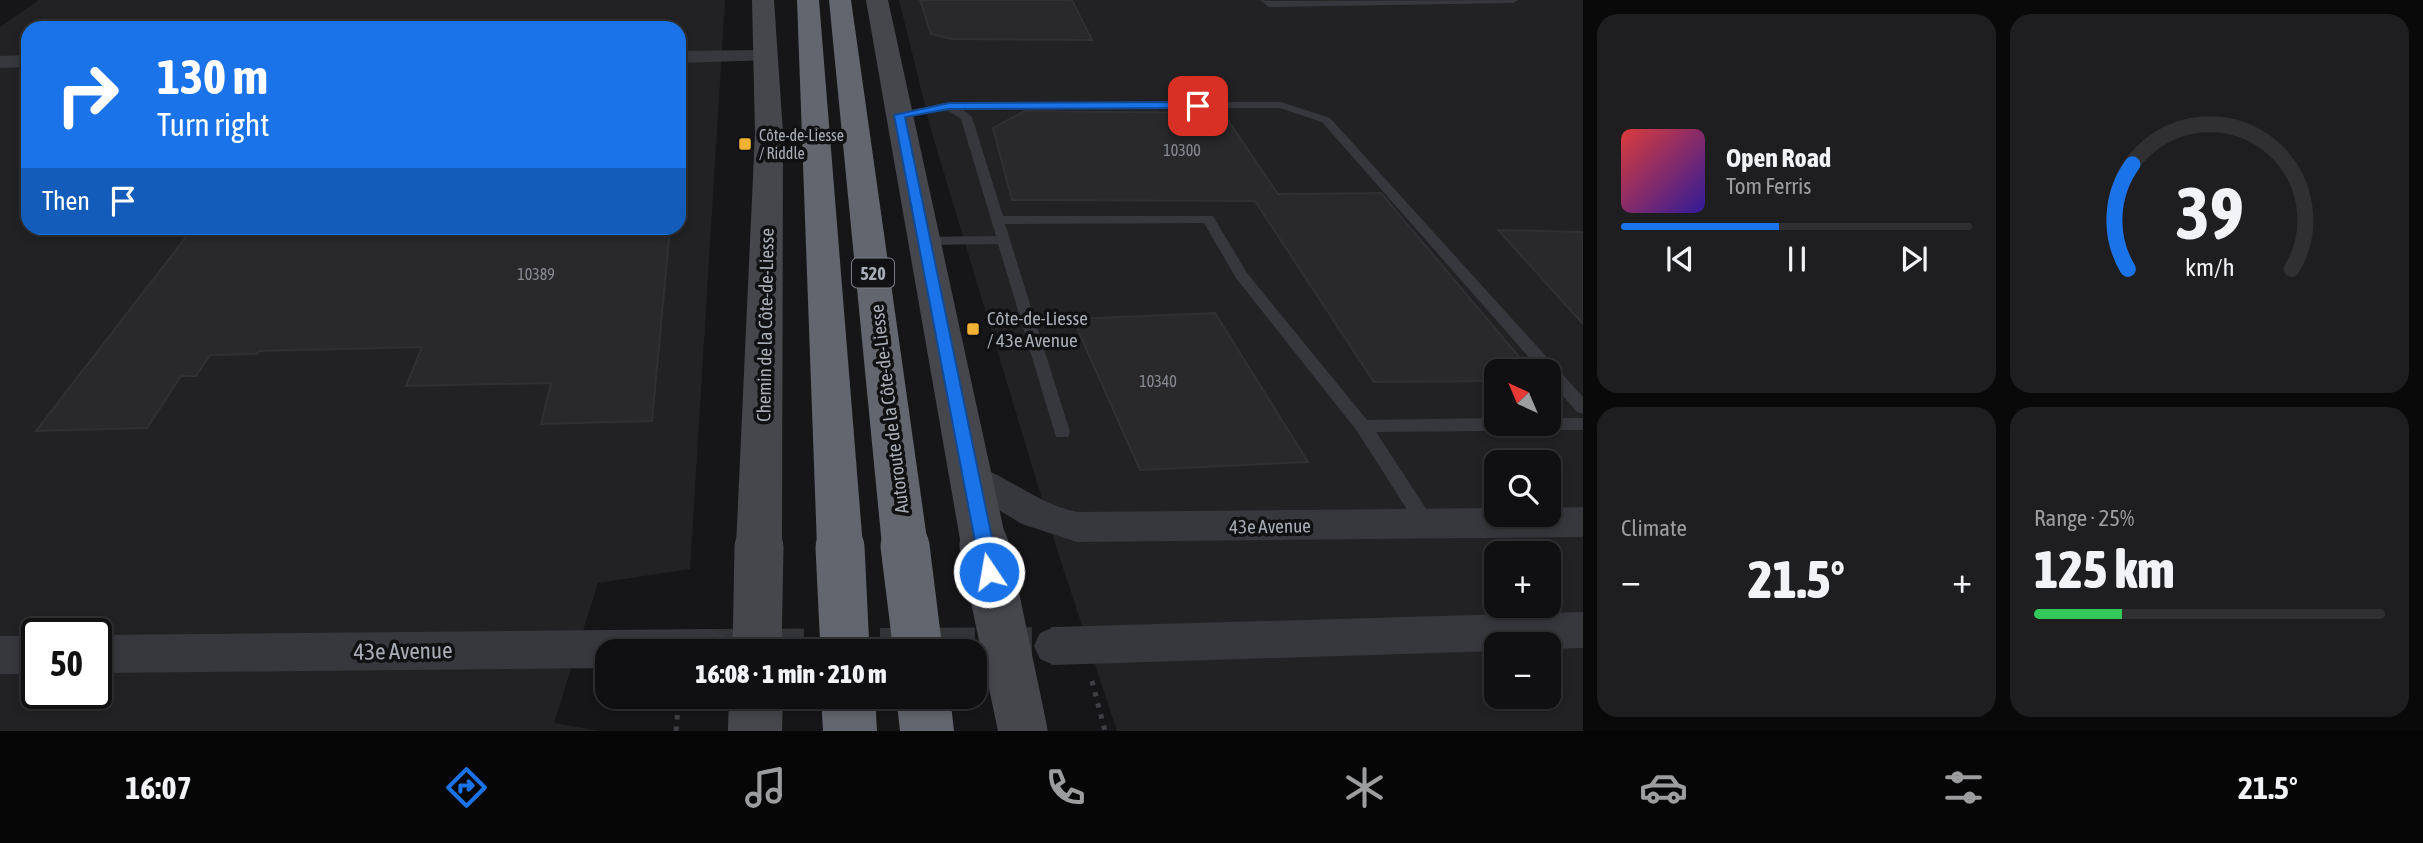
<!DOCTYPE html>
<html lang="en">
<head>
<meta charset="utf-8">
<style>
  :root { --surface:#101012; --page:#1e1e20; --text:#f1f3f6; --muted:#9c9d9f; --line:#303032; --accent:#1a73e8 }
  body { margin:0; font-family:"Asap Condensed",sans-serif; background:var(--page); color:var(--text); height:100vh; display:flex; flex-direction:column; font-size:26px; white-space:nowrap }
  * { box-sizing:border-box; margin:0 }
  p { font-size:23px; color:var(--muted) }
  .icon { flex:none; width:38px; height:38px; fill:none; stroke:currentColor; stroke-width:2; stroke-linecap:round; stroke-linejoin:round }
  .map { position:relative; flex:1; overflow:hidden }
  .panel { display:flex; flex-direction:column; gap:14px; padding:14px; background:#09090a; width:840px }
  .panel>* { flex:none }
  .top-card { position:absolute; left:21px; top:21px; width:665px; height:214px; border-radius:21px; box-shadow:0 4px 10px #0003,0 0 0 2px var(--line); background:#1a73e8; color:#fff; overflow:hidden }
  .needle { width:46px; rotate:316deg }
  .controls { position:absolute; left:1484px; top:359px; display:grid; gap:14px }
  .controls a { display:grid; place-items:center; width:77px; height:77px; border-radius:14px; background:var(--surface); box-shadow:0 4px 10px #0003,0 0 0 2px var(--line); font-size:35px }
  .speed { position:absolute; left:21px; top:618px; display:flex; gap:14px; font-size:35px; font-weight:700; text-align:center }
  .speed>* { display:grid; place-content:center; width:91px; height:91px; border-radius:50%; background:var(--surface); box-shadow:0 4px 10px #0003,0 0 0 2px var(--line); line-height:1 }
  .speed .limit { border:4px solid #111; border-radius:10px; background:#fff; color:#111 }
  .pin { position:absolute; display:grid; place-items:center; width:60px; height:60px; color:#fff; margin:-30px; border-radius:14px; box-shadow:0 4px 10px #0006 }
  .me { position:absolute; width:77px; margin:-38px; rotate:348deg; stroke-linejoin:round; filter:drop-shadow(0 0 5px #0008) }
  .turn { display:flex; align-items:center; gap:24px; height:147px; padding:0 21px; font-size:32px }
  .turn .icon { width:91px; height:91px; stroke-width:2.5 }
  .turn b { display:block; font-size:49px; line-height:60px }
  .then { display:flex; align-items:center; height:66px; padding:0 21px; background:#0003; gap:14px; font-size:26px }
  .big { font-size:52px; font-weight:800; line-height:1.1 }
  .panel .card { flex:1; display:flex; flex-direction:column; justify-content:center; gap:10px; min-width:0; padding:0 24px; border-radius:21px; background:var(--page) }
  .panel .dial { align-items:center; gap:0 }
  .dial svg { height:182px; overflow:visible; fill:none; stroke:var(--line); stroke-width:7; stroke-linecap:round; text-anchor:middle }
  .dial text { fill:var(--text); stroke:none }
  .song { display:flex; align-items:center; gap:21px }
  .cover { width:84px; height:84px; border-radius:10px; background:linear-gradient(135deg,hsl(0 70% 55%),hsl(250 70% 35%)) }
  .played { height:7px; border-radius:4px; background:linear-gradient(90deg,var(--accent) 45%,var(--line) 45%) }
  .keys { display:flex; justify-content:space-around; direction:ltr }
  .heat { display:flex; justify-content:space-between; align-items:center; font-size:38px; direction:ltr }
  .charge { height:10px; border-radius:5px; background:linear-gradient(90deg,#34c759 25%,var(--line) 0) }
  .panel .tiles { flex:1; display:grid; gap:14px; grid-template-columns:repeat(2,1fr) }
  .trip { position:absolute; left:595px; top:639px; width:392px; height:70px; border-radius:21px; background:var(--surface); box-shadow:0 4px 10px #0003,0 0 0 2px var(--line); font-weight:800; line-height:70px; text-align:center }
  .dock { display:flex; height:112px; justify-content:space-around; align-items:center; background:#060607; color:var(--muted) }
  .dock .icon { width:49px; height:49px }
  .dock .active { color:var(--accent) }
  .dock b { font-size:32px; color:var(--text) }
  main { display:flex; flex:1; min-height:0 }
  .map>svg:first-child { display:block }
  .built { fill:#222225; fill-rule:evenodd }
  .building { fill:#29292c; stroke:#303034; stroke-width:2 }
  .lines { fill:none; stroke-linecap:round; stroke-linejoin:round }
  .minor-tunnel { stroke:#333438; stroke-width:38; stroke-dasharray:38 19; stroke-linecap:butt }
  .path { stroke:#3d3f44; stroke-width:5; stroke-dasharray:4.5 7; stroke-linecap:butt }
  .service { fill:#37383d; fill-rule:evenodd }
  .minor { fill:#37383d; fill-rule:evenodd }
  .secondary { fill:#45474d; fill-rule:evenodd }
  .motorway { fill:#63666e; fill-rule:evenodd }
  .secondary-bridge { stroke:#45474d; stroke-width:49 }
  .motorway-bridge { stroke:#63666e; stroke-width:49 }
  .route { fill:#1a73e8; stroke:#114b97; stroke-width:2 }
  .poi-dot { fill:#f2b134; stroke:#111113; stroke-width:2.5 }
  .labels { text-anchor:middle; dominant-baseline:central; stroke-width:7; stroke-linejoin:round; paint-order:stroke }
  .far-poi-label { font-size:16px; fill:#a8adb8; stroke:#111113; text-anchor:start }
  .number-label { font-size:16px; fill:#888b94 }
  .shield { fill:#111113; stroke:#7b7e86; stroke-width:2 }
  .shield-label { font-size:18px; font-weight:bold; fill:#a8adb8 }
  .poi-label { font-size:19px; fill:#a8adb8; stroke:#111113; text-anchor:start }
  .street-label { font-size:19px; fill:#a8adb8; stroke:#111113 }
  .near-street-label { font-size:23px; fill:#a8adb8; stroke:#111113 }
</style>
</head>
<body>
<main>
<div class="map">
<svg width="1583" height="731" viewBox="0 0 1583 731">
  <rect width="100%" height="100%" fill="#161618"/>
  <g class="built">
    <path d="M 39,0 L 725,0 L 690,569 L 598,583 L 554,723 L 600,731 L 0,731 L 0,27 ZM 28,28 L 679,28 L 679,228 L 28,228 ZM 37,634 L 96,634 L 96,693 L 37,693 Z"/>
    <path d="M 899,0 L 1583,0 L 1583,731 L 1117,731 L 1060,559 L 931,130 ZM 1496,371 L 1549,371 L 1549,424 L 1496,424 ZM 1496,462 L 1549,462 L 1549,514 L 1496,514 ZM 1496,553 L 1549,553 L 1549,606 L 1496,606 ZM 1496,644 L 1549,644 L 1549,696 L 1496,696 Z"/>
  </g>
  <g class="building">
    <path d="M 920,0 L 1072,0 L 1092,40 L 951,39 L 931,34 Z"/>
    <path d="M 1025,111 L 1223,113 L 1278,194 L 1381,193 L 1531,371 L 1496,371 L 1496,381 L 1374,382 L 1255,201 L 1012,200 L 993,128 Z"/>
    <path d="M 193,228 L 670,228 L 652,421 L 541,424 L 551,383 L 406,386 L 422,347 L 259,351 L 257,354 L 210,355 L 196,376 L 181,376 L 147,428 L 36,431 Z"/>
    <path d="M 1498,230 L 1583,232 L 1583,324 Z"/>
    <path d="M 1215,313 L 1308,462 L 1140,470 L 1073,319 Z"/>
  </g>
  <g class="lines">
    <path class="minor-tunnel" d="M 709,648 L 1054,646"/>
    <g class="path">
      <path d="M 1092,681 L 1105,731"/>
      <path d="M 676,731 L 679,696"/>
    </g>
    <g class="service">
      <path d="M 1260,0 L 1271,1 L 1518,0 L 1513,3 L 1269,7 Z"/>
      <path d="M 949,103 L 1281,102 L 1330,118 L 1583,397 L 1583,414 L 1577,412 L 1549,380 L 1549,371 L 1541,371 L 1322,122 L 1280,108 L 962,109 L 972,117 L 1003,216 L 1213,216 L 1247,273 L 1367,420 L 1496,418 L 1496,424 L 1549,424 L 1549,418 L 1583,418 L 1583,430 L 1376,432 L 1436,524 L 1434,530 L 1427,532 L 1420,530 L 1357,431 L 1236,278 L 1204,223 L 1005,224 L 1070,432 L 1068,437 L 1056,437 L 998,244 L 924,245 L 917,241 L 924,237 L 996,236 L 961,119 L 947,110 L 899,118 L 893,115 L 899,112 Z"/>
    </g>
    <g class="minor">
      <path d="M 766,50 L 776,56 L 773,60 L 679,63 L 679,51 Z"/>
      <path d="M 28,55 L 28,67 L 0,68 L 0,56 Z"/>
      <path d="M 971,464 C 1009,476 1037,504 1077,512 L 1496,508 L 1496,514 L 1549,514 L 1549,508 L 1583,507 L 1583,537 L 1077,542 L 1022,524 L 959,486 L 954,477 L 959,468 Z"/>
      <path d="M 1583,612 L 1583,648 L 1549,649 L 1549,644 L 1496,644 L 1496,651 L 1054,665 L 1040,659 L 1034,646 L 1040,633 L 1054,627 Z"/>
      <path d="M 709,629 L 723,635 L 727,651 L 607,651 L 607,668 L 96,673 L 96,635 Z"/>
      <rect x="0" y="636" width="37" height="38"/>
    </g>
    <g class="secondary">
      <path d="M 752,0 L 774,0 L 783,133 L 782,547 L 775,561 L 759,567 L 743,561 L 736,547 L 755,133 Z"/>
      <path d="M 866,0 L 888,0 L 1007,545 L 1000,559 L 984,565 L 968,559 L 961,545 Z"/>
      <path d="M 729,696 L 783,696 L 782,731 L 728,731 Z"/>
    </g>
    <g class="motorway">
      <path d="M 797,0 L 819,0 L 863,547 L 856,561 L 840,567 L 824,561 L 817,547 Z"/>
      <path d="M 829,0 L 851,0 L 928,546 L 921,560 L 905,566 L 889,560 L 882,546 Z"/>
      <path d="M 821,696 L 875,696 L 877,731 L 823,731 Z"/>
      <path d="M 896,696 L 950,696 L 954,731 L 900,731 Z"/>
    </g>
    <g class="secondary-bridge">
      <path d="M 984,545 L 1023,731"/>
      <path d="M 757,651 L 759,547"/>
    </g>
    <g class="motorway-bridge">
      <path d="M 905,546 L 918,651"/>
      <path d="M 840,547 L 845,651"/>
    </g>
  </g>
  <path class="route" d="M 1198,102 L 1203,106 L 1202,108 L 949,109 L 905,117 L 999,572 L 996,578 L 989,580 L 982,578 L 894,115 L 949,103 Z"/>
  <g class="poi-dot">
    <rect x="738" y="137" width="14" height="14" rx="3.5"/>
    <rect x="966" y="322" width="14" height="14" rx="3.5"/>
  </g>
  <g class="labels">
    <g class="far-poi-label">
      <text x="759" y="135">Côte-de-Liesse<tspan x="759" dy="18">/ Riddle</tspan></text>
    </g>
    <g class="number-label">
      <text x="1182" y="150">10300</text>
      <text x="536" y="274">10389</text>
      <text x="1158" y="381">10340</text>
    </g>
    <rect class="shield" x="852" y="258.5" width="42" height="29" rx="5"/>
    <g class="shield-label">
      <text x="873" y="273">520</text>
    </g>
    <g class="poi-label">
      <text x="987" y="318">Côte-de-Liesse<tspan x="987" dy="22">/ 43e Avenue</tspan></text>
    </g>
    <g class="street-label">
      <text transform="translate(765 325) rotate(-89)">Chemin de la Côte-de-Liesse</text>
      <text transform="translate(889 409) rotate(-97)">Autoroute de la Côte-de-Liesse</text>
      <text transform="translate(1270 526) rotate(-1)">43e Avenue</text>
    </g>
    <g class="near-street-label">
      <text transform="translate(403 651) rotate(-1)">43e Avenue</text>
    </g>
  </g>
</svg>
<div class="controls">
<a><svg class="needle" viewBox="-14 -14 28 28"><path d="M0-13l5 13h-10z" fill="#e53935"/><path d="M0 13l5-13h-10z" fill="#9c9d9f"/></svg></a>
<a><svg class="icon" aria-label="search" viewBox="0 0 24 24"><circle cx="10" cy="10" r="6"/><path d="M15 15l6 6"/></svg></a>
<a>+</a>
<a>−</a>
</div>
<div class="speed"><div class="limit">50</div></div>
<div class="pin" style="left:1198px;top:106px;background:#d93025"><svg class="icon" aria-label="arrive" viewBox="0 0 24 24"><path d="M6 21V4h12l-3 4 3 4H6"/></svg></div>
<svg class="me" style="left:989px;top:572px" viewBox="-20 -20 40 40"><circle r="17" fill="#1a73e8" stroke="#fff" stroke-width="3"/><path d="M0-11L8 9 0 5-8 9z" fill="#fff"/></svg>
<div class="trip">16:08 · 1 min · 210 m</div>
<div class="top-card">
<div class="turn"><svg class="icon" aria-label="right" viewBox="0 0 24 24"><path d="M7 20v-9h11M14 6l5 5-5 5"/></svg><div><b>130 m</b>Turn right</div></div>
<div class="then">Then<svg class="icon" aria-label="arrive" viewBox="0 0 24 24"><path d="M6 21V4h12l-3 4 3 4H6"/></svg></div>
</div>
</div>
<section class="panel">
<div class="tiles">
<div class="card">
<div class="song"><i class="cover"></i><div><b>Open Road</b><p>Tom Ferris</p></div></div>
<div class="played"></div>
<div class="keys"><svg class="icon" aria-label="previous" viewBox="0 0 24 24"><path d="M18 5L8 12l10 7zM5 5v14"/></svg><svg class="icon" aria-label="pause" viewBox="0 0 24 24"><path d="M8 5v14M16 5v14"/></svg><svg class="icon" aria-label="next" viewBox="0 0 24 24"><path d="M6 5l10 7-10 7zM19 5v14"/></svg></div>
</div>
<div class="card dial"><svg viewBox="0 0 100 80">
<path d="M14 69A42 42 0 1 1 86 69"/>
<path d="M14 69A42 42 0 0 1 16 23" stroke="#1a73e8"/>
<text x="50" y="56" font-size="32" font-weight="700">39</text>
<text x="50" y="72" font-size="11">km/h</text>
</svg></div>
<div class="card"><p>Climate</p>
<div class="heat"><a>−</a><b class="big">21.5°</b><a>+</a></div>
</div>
<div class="card"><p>Range · 25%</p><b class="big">125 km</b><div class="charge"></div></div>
</div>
</section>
</main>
<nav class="dock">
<b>16:07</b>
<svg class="icon active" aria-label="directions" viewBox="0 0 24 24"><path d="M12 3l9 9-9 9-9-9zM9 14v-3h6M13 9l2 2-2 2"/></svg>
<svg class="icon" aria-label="music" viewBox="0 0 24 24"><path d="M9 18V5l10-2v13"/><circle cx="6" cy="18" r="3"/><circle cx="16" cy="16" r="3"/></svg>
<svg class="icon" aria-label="phone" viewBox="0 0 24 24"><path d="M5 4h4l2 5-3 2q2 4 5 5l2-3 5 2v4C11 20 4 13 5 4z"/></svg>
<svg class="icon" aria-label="climate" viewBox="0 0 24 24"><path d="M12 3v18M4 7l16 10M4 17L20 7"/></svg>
<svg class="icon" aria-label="car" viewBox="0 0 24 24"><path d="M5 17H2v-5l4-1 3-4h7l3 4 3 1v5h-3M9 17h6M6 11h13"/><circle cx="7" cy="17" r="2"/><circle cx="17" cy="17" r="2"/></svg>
<svg class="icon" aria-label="filters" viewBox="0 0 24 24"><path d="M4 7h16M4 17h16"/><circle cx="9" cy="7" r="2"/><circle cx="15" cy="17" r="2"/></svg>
<b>21.5°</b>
</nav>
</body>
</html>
